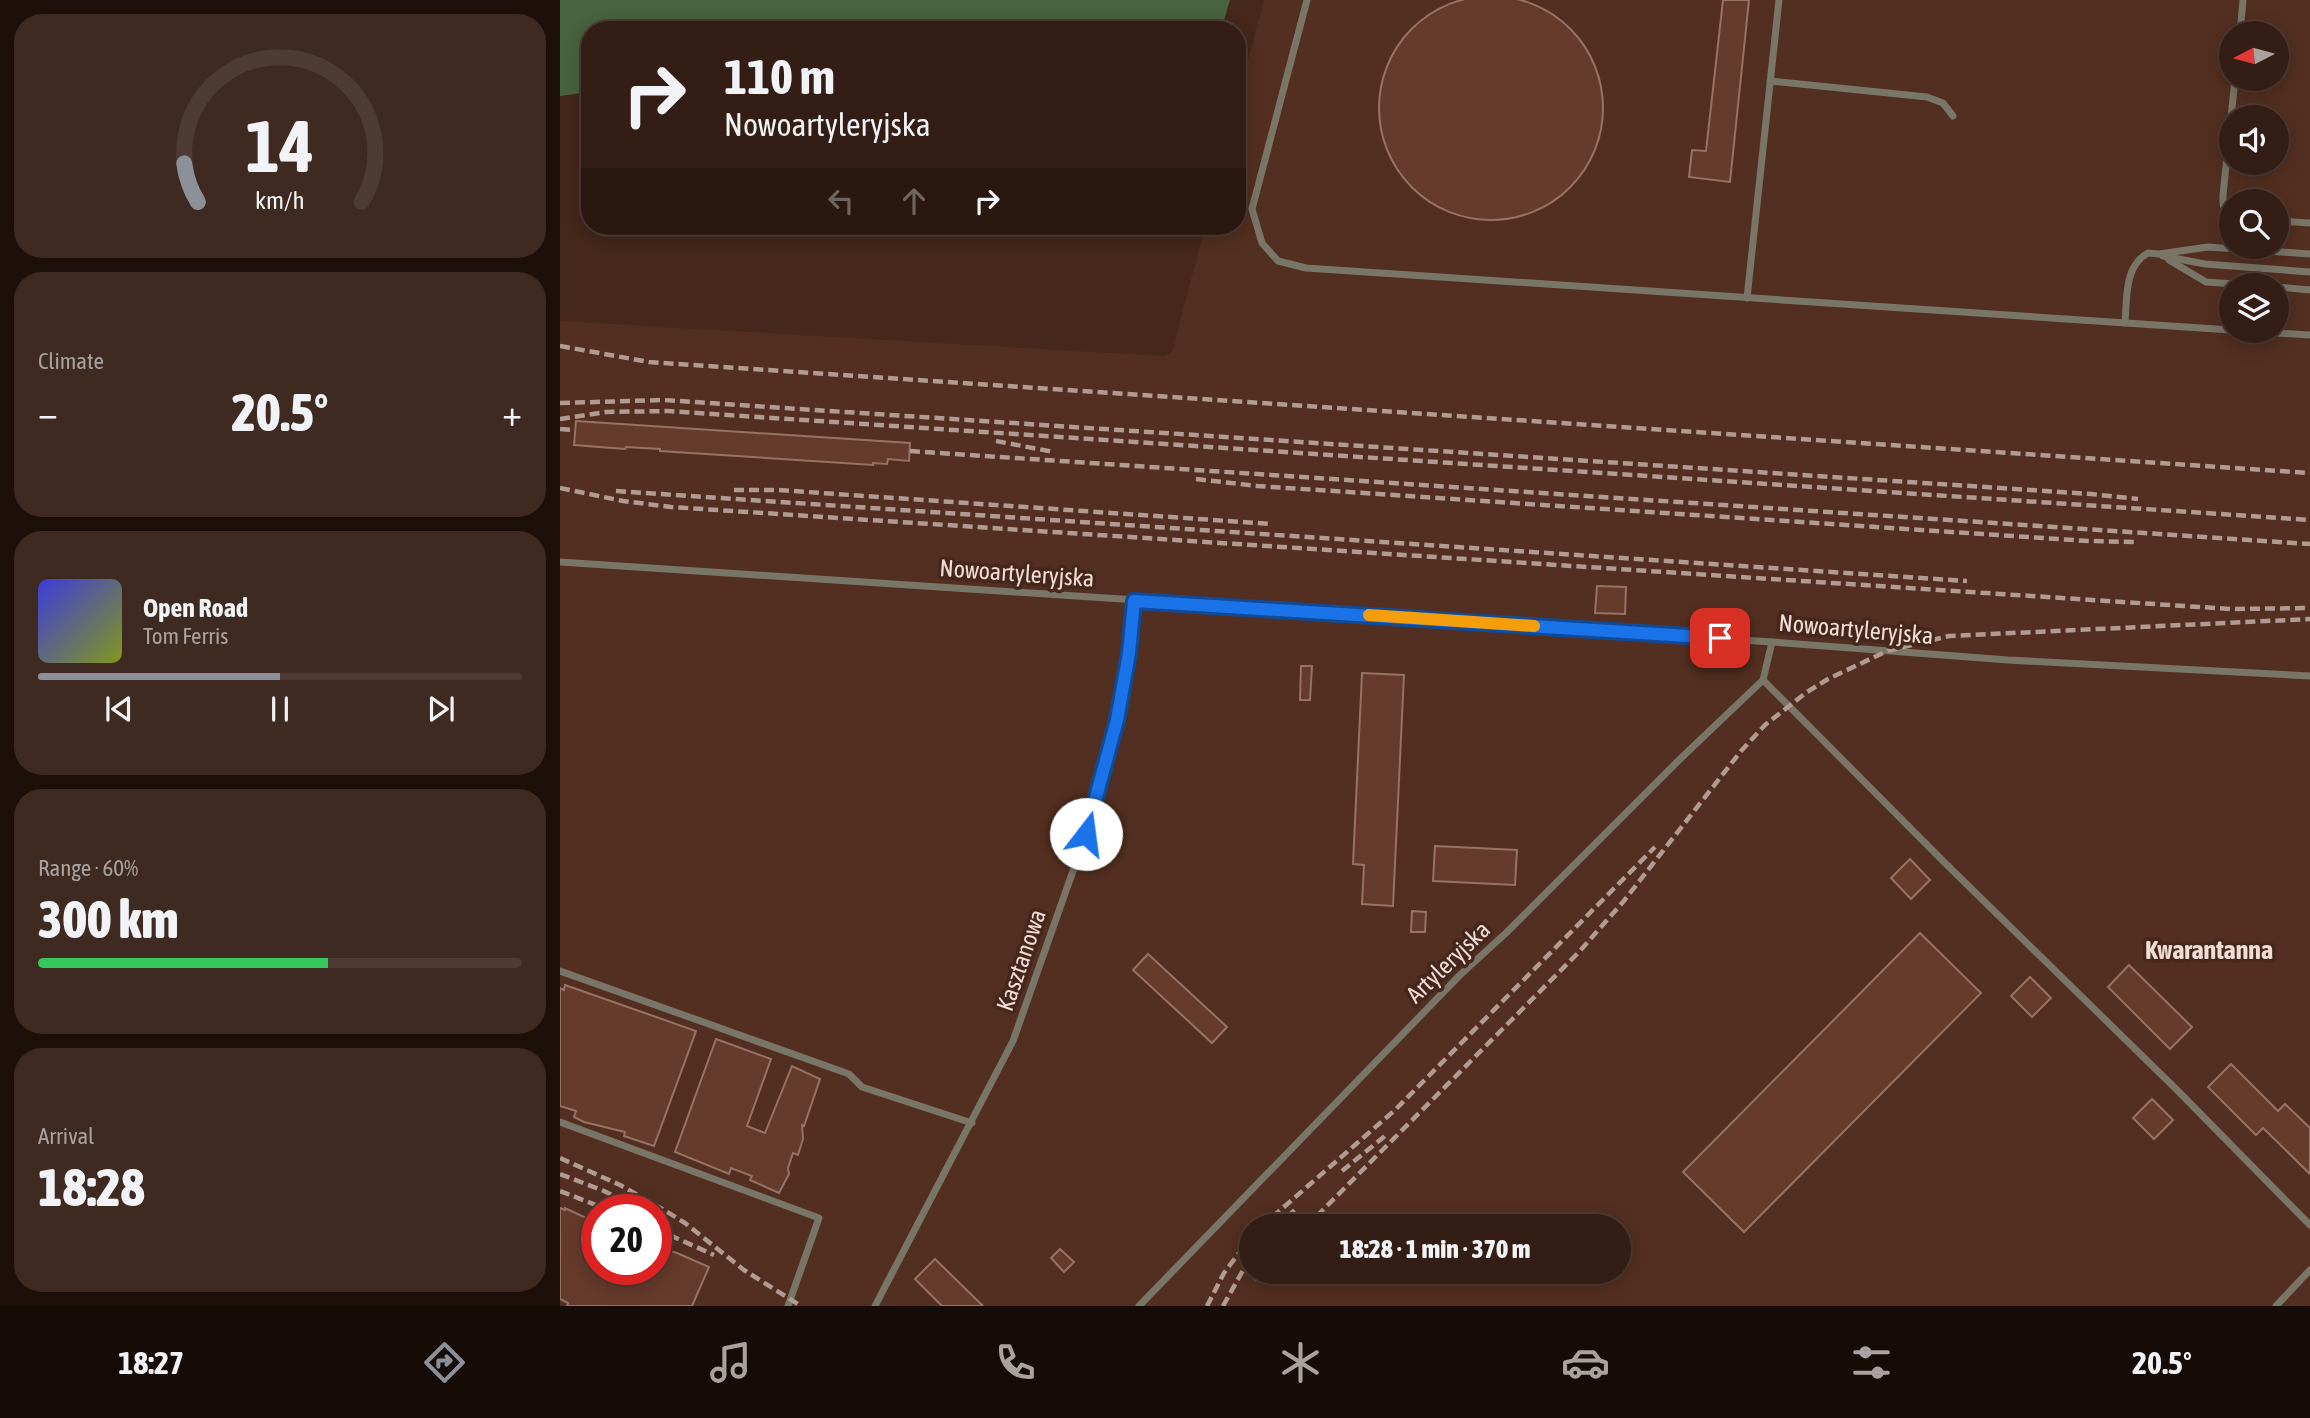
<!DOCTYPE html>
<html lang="en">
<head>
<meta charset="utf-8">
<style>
  :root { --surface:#341d14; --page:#3f2a22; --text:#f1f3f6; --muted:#a9a2a0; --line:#4e3b34; --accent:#8c9099 }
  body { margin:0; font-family:"Asap Condensed",sans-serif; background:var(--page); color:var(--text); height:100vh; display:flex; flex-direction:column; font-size:26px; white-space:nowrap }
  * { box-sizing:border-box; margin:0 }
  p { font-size:23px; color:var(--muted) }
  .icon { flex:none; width:38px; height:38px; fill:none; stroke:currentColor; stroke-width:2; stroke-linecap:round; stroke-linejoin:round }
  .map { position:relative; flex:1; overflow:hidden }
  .details { display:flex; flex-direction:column; gap:14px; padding:14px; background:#1d100b; width:560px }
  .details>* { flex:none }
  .banner { position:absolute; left:21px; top:21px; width:665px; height:214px; border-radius:28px; box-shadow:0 4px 18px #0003,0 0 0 2px var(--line); background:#341d14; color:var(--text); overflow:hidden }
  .needle { width:46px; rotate:264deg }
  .tools { position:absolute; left:1659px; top:21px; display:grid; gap:14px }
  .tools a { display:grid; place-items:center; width:70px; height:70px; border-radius:50%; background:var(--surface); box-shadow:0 4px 18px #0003,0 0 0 2px var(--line); font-size:35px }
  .speed { position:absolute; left:21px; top:1194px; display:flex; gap:14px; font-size:35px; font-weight:700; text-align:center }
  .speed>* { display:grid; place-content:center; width:91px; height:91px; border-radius:50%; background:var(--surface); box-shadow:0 4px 18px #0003,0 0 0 2px var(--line); line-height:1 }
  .speed .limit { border:10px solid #d22; background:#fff; color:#111 }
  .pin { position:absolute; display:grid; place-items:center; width:60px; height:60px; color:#fff; margin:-30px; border-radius:14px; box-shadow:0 4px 10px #0006 }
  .me { position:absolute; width:77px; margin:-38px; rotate:15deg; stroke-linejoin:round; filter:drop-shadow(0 0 5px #0008) }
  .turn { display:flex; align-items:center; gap:24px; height:147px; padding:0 28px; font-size:32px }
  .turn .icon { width:91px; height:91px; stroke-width:2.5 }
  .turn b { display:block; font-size:49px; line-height:60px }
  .lanes { display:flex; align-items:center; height:66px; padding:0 28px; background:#0003; justify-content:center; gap:35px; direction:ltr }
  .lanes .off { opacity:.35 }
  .big { font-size:52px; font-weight:800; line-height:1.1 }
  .details .tile { flex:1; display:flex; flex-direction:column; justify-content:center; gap:10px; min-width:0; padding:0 24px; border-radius:28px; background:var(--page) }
  .details .dial { align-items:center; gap:0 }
  .dial svg { height:182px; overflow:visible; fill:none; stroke:var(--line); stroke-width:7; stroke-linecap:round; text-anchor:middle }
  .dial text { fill:var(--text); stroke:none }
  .song { display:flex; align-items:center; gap:21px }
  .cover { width:84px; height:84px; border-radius:10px; background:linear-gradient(135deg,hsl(240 70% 55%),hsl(70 70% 35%)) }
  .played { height:7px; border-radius:4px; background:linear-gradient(90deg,var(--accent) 50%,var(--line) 50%) }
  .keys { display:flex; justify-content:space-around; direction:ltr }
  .heat { display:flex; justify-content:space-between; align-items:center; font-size:38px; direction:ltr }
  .charge { height:10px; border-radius:5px; background:linear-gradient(90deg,#34c759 60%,var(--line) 0) }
  .trip { position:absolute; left:679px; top:1214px; width:392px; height:70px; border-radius:35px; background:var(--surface); box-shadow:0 4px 18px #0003,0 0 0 2px var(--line); font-weight:800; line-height:70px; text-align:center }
  .tab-bar { display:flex; height:112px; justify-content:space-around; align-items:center; background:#150c08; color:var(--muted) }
  .tab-bar .icon { width:49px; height:49px }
  .tab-bar .selected { color:var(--accent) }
  .tab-bar b { font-size:32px; color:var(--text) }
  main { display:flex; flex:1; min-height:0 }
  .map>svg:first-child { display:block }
  .built { fill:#522f20; fill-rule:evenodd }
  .forest { fill:#48633f }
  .building { fill:#653b2b; stroke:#967365; stroke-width:2 }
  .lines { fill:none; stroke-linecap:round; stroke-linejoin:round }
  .service { stroke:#797567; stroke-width:7 }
  .rail { stroke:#b29b91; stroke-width:4.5; stroke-dasharray:10 5; stroke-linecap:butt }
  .route-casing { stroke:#114b97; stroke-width:18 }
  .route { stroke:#1a73e8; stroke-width:12 }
  .slow { stroke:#f59e0b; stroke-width:12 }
  .labels { text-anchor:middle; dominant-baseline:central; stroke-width:7; stroke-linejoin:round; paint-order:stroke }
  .street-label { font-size:24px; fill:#f1ddd5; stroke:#45271b }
  .neighbourhood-label { font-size:26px; font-weight:bold; fill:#f1ddd5; stroke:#45271b }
</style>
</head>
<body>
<main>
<section class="details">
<div class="tile dial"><svg viewBox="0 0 100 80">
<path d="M14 69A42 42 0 1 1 86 69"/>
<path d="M14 69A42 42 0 0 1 8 52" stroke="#8c9099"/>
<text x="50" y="56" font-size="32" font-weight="700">14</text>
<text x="50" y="72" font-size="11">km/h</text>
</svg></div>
<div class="tile"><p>Climate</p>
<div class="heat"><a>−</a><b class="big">20.5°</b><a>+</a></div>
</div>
<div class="tile">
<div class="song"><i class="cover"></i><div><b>Open Road</b><p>Tom Ferris</p></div></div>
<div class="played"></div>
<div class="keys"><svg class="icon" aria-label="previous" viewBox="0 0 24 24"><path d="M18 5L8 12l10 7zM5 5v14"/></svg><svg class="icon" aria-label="pause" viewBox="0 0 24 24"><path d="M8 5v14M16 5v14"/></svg><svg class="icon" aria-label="next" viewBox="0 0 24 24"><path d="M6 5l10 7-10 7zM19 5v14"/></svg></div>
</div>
<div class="tile"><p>Range · 60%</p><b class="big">300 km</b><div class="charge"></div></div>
<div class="tile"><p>Arrival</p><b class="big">18:28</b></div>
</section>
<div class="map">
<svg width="1750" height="1306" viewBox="0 0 1750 1306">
  <rect width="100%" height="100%" fill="#45271b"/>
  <path class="built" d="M 704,0 L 1750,0 L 1750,1306 L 0,1306 L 0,321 L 605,356 L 612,352 L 645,226 L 677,226 L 677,101 ZM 1671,33 L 1717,33 L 1717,79 L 1671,79 ZM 1671,117 L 1717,117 L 1717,163 L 1671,163 ZM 1671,201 L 1717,201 L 1717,247 L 1671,247 ZM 1671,285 L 1717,285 L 1717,331 L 1671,331 ZM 37,1209 L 96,1209 L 96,1269 L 37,1269 ZM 691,1227 L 1059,1227 L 1059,1272 L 691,1272 Z"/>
  <path class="forest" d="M 0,0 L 670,0 L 661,30 L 30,30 L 30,92 L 0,96 Z"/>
  <g class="building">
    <circle cx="931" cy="108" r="112"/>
    <path d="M 1163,0 L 1189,0 L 1170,182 L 1129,177 L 1132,150 L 1146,151 Z"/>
    <path d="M 16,421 L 350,443 L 349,461 L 328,459 L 327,464 L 313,463 L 313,465 L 100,451 L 100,449 L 66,447 L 65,449 L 14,445 Z"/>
    <path d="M 1037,586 L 1066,587 L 1065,614 L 1035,613 Z"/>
    <path d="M 741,666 L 752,666 L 750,700 L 740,700 Z"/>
    <path d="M 802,673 L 844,675 L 833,906 L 802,904 L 804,865 L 793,864 Z"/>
    <path d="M 875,846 L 957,850 L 955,885 L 873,881 Z"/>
    <path d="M 1350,859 L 1370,880 L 1351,899 L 1331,878 Z"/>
    <path d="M 852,911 L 866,912 L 865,932 L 851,932 Z"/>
    <path d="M 1360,933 L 1421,993 L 1184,1232 L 1123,1172 Z"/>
    <path d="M 588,954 L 667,1027 L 652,1043 L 573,970 Z"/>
    <path d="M 1569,965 L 1632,1027 L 1610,1049 L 1548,987 Z"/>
    <path d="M 1470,977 L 1491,998 L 1472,1017 L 1451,996 Z"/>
    <path d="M 5,985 L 136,1031 L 94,1146 L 64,1136 L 65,1132 L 24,1122 L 14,1117 L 16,1111 L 0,1106 L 0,988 L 4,990 Z"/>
    <path d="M 156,1039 L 211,1059 L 187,1126 L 205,1133 L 232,1066 L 260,1079 L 244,1126 L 242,1125 L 243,1139 L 238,1155 L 233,1153 L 228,1168 L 229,1174 L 219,1193 L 190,1180 L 192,1176 L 171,1168 L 169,1174 L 115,1152 Z"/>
    <path d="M 1671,1064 L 1718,1111 L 1725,1104 L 1750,1128 L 1750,1174 L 1703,1128 L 1696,1135 L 1648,1087 Z"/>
    <path d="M 1592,1099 L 1613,1120 L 1594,1139 L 1573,1118 Z"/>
    <path d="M 0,1208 L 5,1210 L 5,1208 L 37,1223 L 37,1269 L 96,1269 L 96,1247 L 117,1253 L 149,1267 L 132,1306 L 7,1306 L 8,1303 L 0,1299 Z"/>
    <path d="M 500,1249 L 514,1262 L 504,1272 L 491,1258 Z"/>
    <path d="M 375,1259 L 423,1306 L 382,1306 L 355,1279 Z"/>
  </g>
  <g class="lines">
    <g class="service">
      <path d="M 747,0 L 692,209 L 702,243 L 718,261 L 746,268 L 1671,330"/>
      <path d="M 1680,33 L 1683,0"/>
      <path d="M 1210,81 L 1367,97 L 1383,103 L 1393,116"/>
      <path d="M 1671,215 C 1662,210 1663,204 1663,195 L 1675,79"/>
      <path d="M 1717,221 L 1750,223"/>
      <path d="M 1603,256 L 1645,264 L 1750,272"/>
      <path d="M 1609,260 L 1646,282 L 1689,285"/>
      <path d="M 1717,287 L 1750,290"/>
      <path d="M 1187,298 L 1219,0"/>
      <path d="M 1565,323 C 1567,299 1564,266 1588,253 L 1599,254 L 1648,247 L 1750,254"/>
      <path d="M 1681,331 L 1750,335"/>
      <path d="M 0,562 L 1212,642 L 1448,660 L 1750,676"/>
      <path d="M 1203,680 L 1385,863 L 1617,1090 L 1750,1225"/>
      <path d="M 0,971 L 289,1074 L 302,1087 L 412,1123"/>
      <path d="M 0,1122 L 259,1218 L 228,1306"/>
      <path d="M 315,1306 L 453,1041 L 526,834 L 557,720 L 569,653 L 574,601"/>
      <path d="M 579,1306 L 899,976 L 947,932 L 1119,760 L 1203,680 L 1212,642"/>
      <path d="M 1716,1306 L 1750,1270"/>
    </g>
    <g class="rail">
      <path d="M 0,346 L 89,362 L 1750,473"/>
      <path d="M 0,403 L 103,400 L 1531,494 L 1578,499"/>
      <path d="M 0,419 L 46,412 L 108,411 L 1750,520"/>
      <path d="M 0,429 L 15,430"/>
      <path d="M 436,441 L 494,452"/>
      <path d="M 350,451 L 1750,544"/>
      <path d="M 636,479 L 697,486 L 1528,541 L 1575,542"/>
      <path d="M 0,488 L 63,501 L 111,507 L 1670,609 L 1750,608"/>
      <path d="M 174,490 L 218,490 L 712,524"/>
      <path d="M 56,491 L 1407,581"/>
      <path d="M 0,1158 L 60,1185 L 104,1210 L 125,1223 L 184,1270 L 241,1306"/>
      <path d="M 782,1171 L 825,1136"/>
      <path d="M 0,1174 L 44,1191 L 80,1209"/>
      <path d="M 0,1191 L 46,1209"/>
      <path d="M 701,1227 L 835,1110 L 1095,847"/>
      <path d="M 716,1227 L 736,1209"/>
      <path d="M 746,1227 L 1019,952 L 1063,902 L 1181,751 L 1205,725 L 1247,692 L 1268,679 L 1327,651 L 1389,636 L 1750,619"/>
      <path d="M 96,1229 L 154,1255"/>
      <path d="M 694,1280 L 701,1272"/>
      <path d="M 647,1306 L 664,1273 L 691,1237"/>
      <path d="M 663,1306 L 691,1256"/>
    </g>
  </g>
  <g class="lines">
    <g class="route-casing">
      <path id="route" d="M 526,834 L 557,720 L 569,653 L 574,601 L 1160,638"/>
    </g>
    <use href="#route" class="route"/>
    <path class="slow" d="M 809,615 L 974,626"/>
  </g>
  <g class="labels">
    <g class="street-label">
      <text transform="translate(457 573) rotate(4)">Nowoartyleryjska</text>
      <text transform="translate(1296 629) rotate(5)">Nowoartyleryjska</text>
      <text transform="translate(461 960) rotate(-71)">Kasztanowa</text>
      <text transform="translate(888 962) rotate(-44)">Artyleryjska</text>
    </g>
    <g class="neighbourhood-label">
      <text x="1649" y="950">Kwarantanna</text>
    </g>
  </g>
</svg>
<div class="tools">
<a><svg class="needle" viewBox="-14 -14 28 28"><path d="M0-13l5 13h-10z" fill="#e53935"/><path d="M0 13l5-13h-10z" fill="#a9a2a0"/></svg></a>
<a><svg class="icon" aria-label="sound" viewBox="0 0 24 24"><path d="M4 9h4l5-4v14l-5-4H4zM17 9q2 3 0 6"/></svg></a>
<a><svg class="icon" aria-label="search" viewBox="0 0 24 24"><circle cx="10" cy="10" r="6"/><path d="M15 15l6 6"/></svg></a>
<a><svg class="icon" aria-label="layers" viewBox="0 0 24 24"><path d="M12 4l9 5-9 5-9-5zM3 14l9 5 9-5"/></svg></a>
</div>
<div class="speed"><div class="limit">20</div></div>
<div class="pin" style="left:1160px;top:638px;background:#d93025"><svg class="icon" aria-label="arrive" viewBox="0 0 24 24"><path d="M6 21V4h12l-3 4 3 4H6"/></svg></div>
<svg class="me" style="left:526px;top:834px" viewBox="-20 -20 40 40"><circle r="19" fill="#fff"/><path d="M0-13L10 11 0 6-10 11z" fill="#1a73e8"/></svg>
<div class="trip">18:28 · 1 min · 370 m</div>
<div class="banner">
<div class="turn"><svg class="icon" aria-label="right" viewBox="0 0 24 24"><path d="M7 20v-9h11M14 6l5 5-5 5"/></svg><div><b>110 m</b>Nowoartyleryjska</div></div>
<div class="lanes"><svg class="icon off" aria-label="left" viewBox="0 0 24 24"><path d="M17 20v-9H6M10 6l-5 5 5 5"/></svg><svg class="icon off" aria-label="ahead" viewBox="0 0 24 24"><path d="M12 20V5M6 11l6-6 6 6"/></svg><svg class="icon" aria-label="right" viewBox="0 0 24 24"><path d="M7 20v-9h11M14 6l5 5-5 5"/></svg></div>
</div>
</div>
</main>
<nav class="tab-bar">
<b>18:27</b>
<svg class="icon selected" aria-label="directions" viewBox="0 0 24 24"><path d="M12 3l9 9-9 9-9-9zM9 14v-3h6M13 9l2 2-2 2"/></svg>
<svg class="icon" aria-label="music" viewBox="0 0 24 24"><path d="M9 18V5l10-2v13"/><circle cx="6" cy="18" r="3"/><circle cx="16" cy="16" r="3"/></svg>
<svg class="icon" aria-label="phone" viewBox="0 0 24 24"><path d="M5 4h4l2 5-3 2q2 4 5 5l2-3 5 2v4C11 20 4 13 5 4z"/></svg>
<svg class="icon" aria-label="climate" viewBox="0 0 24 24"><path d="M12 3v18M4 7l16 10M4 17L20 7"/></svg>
<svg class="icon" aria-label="car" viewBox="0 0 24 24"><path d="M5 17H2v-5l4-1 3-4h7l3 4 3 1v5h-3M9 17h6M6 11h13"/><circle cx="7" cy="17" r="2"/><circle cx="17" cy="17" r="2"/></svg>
<svg class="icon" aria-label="filters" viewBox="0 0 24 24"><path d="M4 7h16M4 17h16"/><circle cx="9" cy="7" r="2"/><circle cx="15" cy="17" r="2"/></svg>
<b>20.5°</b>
</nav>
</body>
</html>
